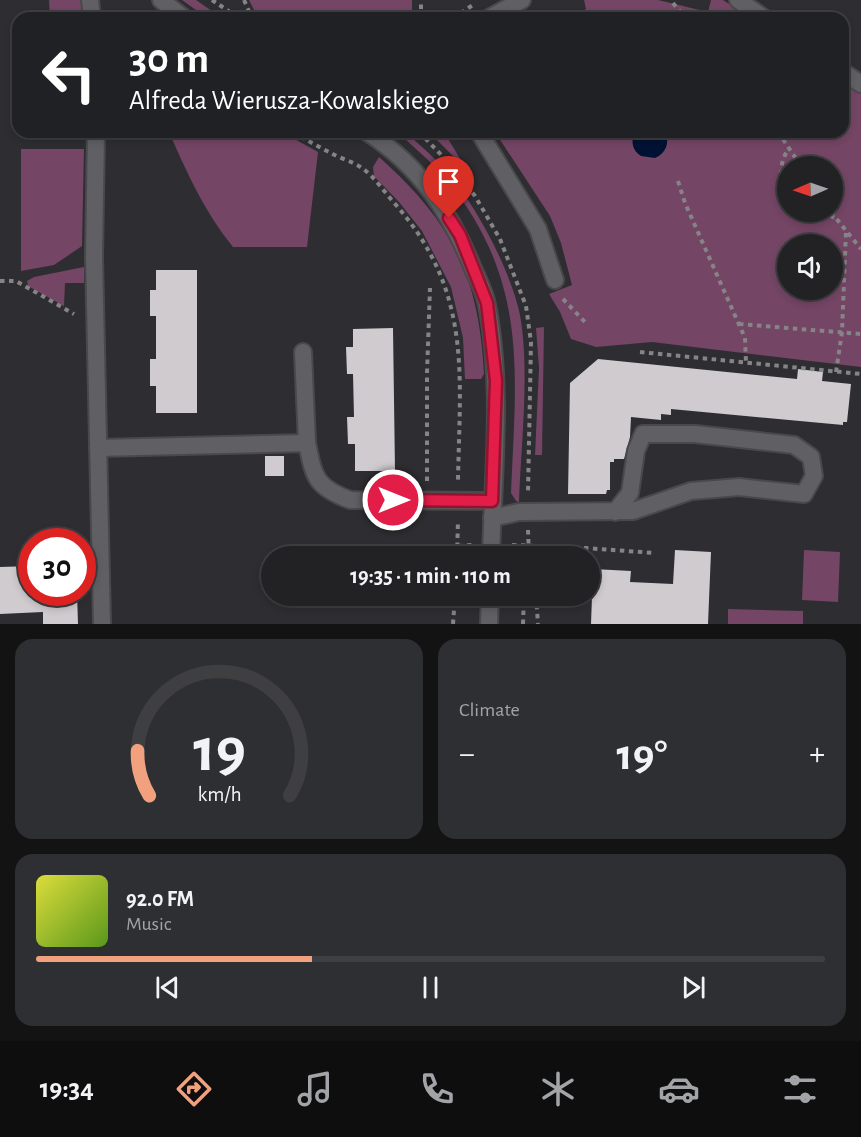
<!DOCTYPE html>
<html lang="en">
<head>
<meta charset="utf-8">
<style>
  :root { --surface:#222225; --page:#2e2f32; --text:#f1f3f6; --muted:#a2a4a7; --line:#3f3f42; --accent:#f1a17e }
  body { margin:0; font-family:"Alegreya Sans",sans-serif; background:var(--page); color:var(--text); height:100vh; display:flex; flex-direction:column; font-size:22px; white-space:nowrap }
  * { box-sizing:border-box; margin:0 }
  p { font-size:20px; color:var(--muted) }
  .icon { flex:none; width:33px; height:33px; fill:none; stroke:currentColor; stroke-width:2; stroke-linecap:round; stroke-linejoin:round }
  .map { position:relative; height:624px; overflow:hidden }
  .sheet { display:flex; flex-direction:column; gap:15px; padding:15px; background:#131314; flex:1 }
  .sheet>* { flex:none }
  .hud { position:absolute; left:12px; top:12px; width:837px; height:126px; border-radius:18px; box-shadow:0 3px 9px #0003,0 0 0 2px var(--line); background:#202124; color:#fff; overflow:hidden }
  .needle { width:39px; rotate:268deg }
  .tools { position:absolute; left:777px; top:156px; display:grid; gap:12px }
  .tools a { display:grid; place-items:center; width:66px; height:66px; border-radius:50%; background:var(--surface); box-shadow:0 3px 9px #0003,0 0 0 2px var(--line); font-size:30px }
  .speed { position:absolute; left:18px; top:528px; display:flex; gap:12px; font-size:30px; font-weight:700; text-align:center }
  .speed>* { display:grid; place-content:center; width:78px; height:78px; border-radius:50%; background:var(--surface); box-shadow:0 3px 9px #0003,0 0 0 2px var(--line); line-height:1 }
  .speed .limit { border:9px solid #d22; background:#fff; color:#111 }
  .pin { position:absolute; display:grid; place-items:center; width:51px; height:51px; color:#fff; margin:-62px -26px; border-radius:50% 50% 50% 0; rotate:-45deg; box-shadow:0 0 6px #0007 }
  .pin .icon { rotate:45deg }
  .me { position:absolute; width:66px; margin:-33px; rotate:90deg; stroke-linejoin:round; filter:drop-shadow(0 0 4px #0008) }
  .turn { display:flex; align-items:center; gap:21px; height:126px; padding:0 18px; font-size:27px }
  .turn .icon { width:78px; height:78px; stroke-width:2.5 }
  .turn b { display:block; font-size:42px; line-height:51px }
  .big { font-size:45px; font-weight:700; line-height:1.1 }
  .sheet .tile { flex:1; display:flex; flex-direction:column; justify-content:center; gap:9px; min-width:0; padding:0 21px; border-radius:18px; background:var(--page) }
  .sheet .dial { align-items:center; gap:0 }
  .dial svg { height:156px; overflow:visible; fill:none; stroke:var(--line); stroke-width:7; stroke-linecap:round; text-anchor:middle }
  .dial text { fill:var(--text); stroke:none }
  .song { display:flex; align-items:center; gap:18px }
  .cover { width:72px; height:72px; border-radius:9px; background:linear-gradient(135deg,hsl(60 70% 55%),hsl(90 70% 35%)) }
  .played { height:6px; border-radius:3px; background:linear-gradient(90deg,var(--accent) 35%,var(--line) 35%) }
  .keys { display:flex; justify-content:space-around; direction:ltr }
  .heat { display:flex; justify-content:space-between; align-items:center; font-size:33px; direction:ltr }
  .sheet .tiles { flex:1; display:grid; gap:15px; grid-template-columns:1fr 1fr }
  .tile:last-child { grid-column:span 2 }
  .trip { position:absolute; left:261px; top:546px; width:339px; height:60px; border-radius:30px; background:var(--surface); box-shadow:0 3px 9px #0003,0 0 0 2px var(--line); font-weight:700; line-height:60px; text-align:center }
  .tabs { display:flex; height:96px; justify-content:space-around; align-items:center; background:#0e0e0f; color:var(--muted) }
  .tabs .icon { width:42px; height:42px }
  .tabs .selected { color:var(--accent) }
  .tabs b { font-size:27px; color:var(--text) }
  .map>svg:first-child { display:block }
  .green { fill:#744565; fill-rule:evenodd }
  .water { fill:#001233 }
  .building { fill:#cfcbcf }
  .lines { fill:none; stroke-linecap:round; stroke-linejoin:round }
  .minor-casing { stroke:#49484b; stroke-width:20 }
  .tertiary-casing { stroke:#49484b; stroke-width:20 }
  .path { stroke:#858487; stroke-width:4; stroke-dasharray:4.5 4.5; stroke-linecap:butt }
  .minor { stroke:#605f63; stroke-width:16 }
  .tertiary { stroke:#605f63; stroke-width:16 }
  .route-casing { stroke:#92132f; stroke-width:15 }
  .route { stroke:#e11d48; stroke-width:10 }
</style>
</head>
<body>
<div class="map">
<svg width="861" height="624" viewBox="0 0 861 624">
  <rect width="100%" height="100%" fill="#2e2d31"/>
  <g class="green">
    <path d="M 49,0 L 83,0 L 82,18 L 50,18 Z"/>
    <path d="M 182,0 L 196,0 L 222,18 L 207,18 Z"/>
    <path d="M 249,0 L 412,0 L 412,18 L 258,18 Z"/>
    <path d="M 584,0 L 658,0 L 708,12 L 711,0 L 723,0 L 751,18 L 570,18 L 586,9 Z"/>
    <path d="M 843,78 L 861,90 L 861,367 L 652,342 L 596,347 L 571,339 L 560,312 L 549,294 L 572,285 L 561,243 L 550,216 L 495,132 L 843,132 ZM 788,166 L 832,166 L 832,212 L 788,212 ZM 788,244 L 832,244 L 832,290 L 788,290 Z"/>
    <path d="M 169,132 L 282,132 L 318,152 L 307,247 L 233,247 C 205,213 187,173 169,132 Z"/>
    <path d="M 398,132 L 405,132 C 420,145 435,158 448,173 C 477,207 511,271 520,315 C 530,371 521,444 519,502 L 516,501 L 511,493 C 516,372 529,282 447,180 C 432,162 414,148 398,132 Z"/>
    <path d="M 429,132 L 444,132 L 462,162 L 453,156 Z"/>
    <path d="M 21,149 L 84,149 L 82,246 L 54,265 L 21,271 Z"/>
    <path d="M 379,157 C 452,222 479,276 484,374 L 481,379 L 465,379 L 463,338 L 451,287 L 422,231 L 399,202 L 374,176 L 373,167 Z"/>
    <path d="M 84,267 L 84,283 L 65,283 L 64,306 L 28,286 L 27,281 L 34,277 Z"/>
    <path d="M 544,327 L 542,455 L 535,455 L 539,368 L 536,328 Z"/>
    <path d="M 804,550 L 840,552 L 838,602 L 802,600 Z"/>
    <path d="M 728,609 L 803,611 L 803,624 L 728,624 Z"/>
  </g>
  <path class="water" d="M 634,132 L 665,132 C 670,143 666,153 655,158 L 641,156 C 632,150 631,142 634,132 Z"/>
  <g class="building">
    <path d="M 156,270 L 197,270 L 197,413 L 156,413 L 156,386 L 150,386 L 150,359 L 156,359 L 156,316 L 150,316 L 150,290 L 156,290 Z"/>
    <path d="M 393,328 L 395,471 L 355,471 L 355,444 L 348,444 L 347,417 L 354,417 L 353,374 L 347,374 L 346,347 L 353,347 L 353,329 Z"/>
    <path d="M 598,359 L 797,379 L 798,369 L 823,372 L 822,381 L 851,384 L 847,422 L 843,422 L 843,425 L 671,409 L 671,415 L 661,414 L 661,420 L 631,417 L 630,437 L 624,459 L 614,459 L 614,462 L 610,462 L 610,490 L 607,490 L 606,494 L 568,494 L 570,383 Z"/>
    <rect x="265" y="456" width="19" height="20"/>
    <path d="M 675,550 L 711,552 L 708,624 L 591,624 L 593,569 L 631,571 L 630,582 L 673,584 Z"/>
    <path d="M 32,566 L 32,592 L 77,592 L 78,624 L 43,624 L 43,612 L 0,614 L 0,567 Z"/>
  </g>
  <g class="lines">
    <g class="minor-casing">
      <g id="minor">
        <path d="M 90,0 L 92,18"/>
        <path d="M 738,0 L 764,18"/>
        <path d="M 489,18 L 522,0"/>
        <path d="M 843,72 L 861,84"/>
        <path d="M 96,132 L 94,257 L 102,624"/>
        <path d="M 479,132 L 538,229 L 555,280"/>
        <path d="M 303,352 L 307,443"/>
        <path d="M 98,448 L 307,443 C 314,477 315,487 350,500 L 492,501"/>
        <path d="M 492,518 L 519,512 L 633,511 L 691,491 L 739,487 L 804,494 L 814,476 L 811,457 L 794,445 L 695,434 L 643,434 L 636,451 L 630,493 L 615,512"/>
      </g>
    </g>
    <g class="tertiary-casing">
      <g id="tertiary">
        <path d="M 161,0 L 184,18"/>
        <path d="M 367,132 C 420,166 451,213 474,271 C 479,282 485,293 487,305 C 503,386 493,475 491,556"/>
        <path d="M 489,624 L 490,596"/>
      </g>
    </g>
    <g class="path">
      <path d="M 212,0 L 239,18"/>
      <path d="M 244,0 L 252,18"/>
      <path d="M 673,3 L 685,18"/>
      <path d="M 421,18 L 421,0"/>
      <path d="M 453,18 L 473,5"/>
      <path d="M 293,132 C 305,139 317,146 329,152 C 339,158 352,161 362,168 C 375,177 385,193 396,205 C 472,292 460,373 458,480"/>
      <path d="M 419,132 L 451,165 L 475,196 L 500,239 L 526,306 L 531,342 L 528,493"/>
      <path d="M 778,132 L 801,166"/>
      <path d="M 678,181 L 685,203 L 745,338 L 746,363"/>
      <path d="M 788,191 C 778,177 780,161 789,148"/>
      <path d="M 822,212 L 835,218"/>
      <path d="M 831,212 L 861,249"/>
      <path d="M 0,281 L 16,281 L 74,314"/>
      <path d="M 563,299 L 585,322"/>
      <path d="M 739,324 L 861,334"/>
      <path d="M 640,352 L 861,374"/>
      <path d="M 836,372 L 842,332 L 846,231"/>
      <path d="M 427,481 L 427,373 L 430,288"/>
      <path d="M 528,530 L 529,556"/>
      <path d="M 512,545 L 585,548 L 655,553"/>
      <path d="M 458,546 L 472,545"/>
      <path d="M 457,556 L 458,521"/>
      <path d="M 536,596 L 538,624"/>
      <path d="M 453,624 L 455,596"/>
      <path d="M 523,624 L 524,596"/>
    </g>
    <use href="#minor" class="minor"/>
    <use href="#tertiary" class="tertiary"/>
  </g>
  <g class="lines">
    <g class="route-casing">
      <path id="route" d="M 393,500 L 492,501 L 496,381 L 487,303 L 460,235 L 449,218"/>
    </g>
    <use href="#route" class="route"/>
  </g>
</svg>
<div class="tools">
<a><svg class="needle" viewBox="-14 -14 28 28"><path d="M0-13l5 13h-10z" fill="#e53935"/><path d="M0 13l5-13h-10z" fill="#a2a4a7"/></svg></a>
<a><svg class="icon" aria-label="sound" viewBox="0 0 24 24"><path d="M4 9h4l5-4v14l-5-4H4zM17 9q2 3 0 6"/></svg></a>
</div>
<div class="speed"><div class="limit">30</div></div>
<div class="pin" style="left:449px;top:218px;background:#d93025"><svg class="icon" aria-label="arrive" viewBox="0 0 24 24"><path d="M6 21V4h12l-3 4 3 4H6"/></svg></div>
<svg class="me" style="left:393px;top:500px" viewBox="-20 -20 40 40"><circle r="17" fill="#e11d48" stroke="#fff" stroke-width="3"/><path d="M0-11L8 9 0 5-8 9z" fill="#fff"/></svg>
<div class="trip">19:35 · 1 min · 110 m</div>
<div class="hud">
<div class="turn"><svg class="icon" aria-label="left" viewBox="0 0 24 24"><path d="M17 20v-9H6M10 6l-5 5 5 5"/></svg><div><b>30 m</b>Alfreda Wierusza-Kowalskiego</div></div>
</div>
</div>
<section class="sheet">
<div class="tiles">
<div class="tile dial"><svg viewBox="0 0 100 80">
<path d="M14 69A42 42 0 1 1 86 69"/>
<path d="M14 69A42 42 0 0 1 8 46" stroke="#f1a17e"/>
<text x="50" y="56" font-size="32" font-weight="700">19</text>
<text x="50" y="72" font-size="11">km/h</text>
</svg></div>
<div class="tile"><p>Climate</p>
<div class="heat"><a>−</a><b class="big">19°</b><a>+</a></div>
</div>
<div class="tile">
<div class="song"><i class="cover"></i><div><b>92.0 FM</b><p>Music</p></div></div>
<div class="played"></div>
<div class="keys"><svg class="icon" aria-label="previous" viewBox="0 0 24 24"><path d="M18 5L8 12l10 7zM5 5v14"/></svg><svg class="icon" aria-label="pause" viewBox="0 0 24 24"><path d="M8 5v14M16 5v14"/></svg><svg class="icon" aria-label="next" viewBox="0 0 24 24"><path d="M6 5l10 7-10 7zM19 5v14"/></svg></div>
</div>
</div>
</section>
<nav class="tabs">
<b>19:34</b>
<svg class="icon selected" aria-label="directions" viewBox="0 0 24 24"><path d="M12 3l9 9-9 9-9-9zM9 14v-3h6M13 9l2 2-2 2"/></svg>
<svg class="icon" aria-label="music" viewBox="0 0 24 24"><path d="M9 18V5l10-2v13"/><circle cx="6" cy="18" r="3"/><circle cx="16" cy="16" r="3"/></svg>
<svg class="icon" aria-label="phone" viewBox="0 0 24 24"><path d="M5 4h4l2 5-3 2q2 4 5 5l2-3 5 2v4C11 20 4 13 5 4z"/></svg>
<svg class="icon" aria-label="climate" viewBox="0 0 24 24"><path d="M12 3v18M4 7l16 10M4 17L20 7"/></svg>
<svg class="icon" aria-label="car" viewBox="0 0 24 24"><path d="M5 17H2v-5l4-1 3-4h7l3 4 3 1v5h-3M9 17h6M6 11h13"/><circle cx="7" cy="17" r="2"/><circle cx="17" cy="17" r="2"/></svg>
<svg class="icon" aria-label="filters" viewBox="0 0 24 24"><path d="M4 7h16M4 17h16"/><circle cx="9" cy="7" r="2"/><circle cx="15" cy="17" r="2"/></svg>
</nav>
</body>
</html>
